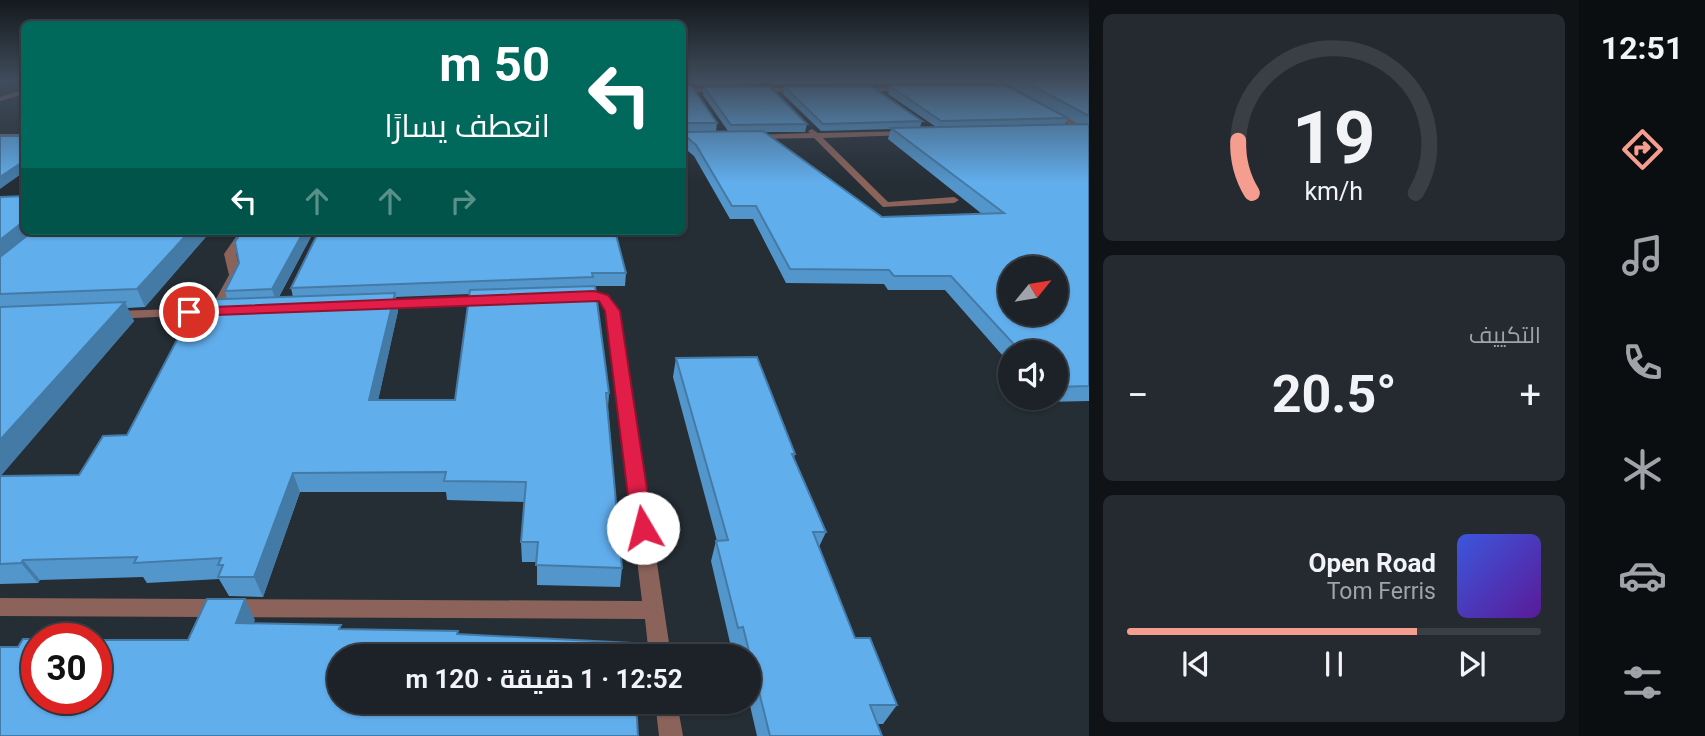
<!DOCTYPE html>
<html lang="ar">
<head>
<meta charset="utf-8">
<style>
  :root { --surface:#1c2228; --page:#252a30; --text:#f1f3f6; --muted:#a0a4a8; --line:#3a3f45; --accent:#f59d8e }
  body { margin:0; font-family:Roboto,Cairo,sans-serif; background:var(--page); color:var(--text); direction:rtl; height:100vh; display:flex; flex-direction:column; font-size:26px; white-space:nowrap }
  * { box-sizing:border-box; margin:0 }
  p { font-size:23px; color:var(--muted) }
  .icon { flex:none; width:38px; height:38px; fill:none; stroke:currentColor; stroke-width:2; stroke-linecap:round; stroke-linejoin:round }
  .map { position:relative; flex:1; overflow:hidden; direction:ltr }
  .details { display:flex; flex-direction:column; gap:14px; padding:14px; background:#0f1316; width:490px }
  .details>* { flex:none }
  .top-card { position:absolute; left:21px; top:21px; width:665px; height:214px; border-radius:10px; box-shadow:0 2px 5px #0004,0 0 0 2px var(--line); direction:rtl; background:#00695c; color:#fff; overflow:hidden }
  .needle { width:46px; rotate:60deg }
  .controls { position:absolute; left:998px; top:256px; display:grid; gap:14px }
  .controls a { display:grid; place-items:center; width:70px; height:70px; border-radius:50%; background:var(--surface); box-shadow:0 2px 5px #0004,0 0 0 2px var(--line); font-size:35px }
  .speed { position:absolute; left:21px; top:623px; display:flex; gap:14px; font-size:35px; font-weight:700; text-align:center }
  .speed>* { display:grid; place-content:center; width:91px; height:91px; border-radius:50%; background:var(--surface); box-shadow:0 2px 5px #0004,0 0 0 2px var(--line); line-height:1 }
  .speed .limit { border:10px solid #d22; background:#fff; color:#111 }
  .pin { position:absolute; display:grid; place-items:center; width:60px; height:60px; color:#fff; margin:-30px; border:4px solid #fff; border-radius:50%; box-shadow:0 2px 7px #0007 }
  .me { position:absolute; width:77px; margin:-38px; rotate:352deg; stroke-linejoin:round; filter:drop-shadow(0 0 5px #0008) }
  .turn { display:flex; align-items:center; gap:24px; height:147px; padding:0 21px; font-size:32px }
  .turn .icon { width:91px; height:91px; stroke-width:2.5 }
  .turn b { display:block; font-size:49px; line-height:60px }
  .lanes { display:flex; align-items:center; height:66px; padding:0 21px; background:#0003; justify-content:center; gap:35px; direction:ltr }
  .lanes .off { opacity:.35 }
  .big { font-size:52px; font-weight:700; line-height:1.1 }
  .details .tile { flex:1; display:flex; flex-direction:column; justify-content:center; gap:10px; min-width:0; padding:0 24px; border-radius:10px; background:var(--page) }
  .details .dial { align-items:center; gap:0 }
  .dial svg { height:182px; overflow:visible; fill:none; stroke:var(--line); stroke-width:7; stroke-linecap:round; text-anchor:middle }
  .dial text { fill:var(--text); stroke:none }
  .song { display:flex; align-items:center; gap:21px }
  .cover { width:84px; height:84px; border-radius:10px; background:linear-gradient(135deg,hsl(230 70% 55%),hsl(270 70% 35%)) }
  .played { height:7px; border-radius:4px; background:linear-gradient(90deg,var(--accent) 70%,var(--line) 70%) }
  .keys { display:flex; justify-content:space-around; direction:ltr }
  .heat { display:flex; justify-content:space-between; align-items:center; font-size:38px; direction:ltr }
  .trip { position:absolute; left:327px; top:644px; width:434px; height:70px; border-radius:35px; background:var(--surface); box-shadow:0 2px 5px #0004,0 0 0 2px var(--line); font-weight:700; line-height:70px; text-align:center; direction:rtl }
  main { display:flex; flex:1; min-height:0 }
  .menu { display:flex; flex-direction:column; width:126px; justify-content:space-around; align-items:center; background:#0b0e10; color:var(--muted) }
  .menu .icon { width:49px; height:49px }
  .menu .selected { color:var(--accent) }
  .menu b { font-size:32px; color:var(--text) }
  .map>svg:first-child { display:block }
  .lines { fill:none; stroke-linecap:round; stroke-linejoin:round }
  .stream { fill:#0a4c78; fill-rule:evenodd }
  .minor { fill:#8b635b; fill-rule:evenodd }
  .wall { fill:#5396cc; fill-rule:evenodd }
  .shaded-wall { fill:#447aa6 }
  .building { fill:#61aeed; stroke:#447aa6; stroke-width:2; fill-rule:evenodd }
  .route { fill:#e11d48; stroke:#92132f; stroke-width:2 }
</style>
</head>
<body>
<main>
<nav class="menu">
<b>12:51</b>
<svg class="icon selected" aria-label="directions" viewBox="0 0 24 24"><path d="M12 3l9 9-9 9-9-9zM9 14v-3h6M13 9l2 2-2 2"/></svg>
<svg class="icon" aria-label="music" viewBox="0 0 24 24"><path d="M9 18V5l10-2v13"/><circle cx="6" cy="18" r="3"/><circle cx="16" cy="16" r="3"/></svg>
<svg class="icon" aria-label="phone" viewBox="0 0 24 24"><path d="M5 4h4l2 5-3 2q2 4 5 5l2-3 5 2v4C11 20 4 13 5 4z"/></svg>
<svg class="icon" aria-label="climate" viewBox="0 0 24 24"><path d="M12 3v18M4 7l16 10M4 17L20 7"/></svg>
<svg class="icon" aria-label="car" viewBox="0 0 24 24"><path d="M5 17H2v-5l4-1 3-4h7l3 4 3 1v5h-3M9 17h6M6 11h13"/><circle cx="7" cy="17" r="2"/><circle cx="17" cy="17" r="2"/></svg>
<svg class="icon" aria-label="filters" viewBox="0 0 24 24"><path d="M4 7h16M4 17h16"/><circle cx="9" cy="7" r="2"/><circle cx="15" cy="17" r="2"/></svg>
</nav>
<section class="details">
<div class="tile dial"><svg viewBox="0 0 100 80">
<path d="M14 69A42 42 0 1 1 86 69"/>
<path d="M14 69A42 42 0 0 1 8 46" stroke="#f59d8e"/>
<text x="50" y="56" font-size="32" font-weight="700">19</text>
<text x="50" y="72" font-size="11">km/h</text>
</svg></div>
<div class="tile"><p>التكييف</p>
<div class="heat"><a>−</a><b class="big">20.5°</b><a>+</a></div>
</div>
<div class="tile">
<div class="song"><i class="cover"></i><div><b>Open Road</b><p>Tom Ferris</p></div></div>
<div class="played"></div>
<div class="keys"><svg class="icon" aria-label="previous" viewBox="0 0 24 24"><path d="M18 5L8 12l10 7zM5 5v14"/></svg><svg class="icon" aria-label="pause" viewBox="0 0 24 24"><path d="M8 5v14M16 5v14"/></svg><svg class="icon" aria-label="next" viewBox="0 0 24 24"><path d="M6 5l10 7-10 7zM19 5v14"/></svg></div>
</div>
</section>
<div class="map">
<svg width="1089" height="736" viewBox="0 0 1089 736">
  <rect width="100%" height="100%" fill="#252d35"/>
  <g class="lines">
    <path class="stream" d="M 12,80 L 23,80 L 0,88 L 0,84 Z"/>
    <g class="minor">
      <path d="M 988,80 L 996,80 L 1020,94 L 1015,95 Z"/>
      <path d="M 909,87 L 911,90 L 859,92 L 856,90 L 859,88 Z"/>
      <path d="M 682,88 L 723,88 L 726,90 L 723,92 L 682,92 Z"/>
      <path d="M 757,88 L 804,88 L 807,90 L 804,92 L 755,91 Z"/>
      <path d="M 24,90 L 24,94 L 0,101 L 0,97 Z"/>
      <path d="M 1048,110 L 1054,110 L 1089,129 L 1089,134 L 1048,114 Z"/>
      <path d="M 812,129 L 818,133 L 912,131 L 912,135 L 909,135 L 823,138 L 888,202 L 954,197 L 959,200 L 954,203 L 883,207 L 814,138 L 754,139 L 750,137 L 754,135 L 810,133 L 808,131 Z"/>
      <rect x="0" y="134" width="24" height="4"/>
      <path d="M 240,231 L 250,231 L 236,254 L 241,275 L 220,314 L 113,319 L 107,315 L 113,311 L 211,308 L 229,275 L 224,254 Z"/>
      <path d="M 578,293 L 608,295 L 619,311 L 671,656 L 649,656 L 645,619 L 0,616 L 0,598 L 642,601 L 607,311 L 600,302 L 574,300 L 572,297 Z"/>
      <path d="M 488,296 L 492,297 L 494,300 L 492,303 L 379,309 L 373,305 L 379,301 Z"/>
      <path d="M 655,702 L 677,702 L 683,736 L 659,736 Z"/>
    </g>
  </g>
  <g class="wall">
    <path d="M 682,80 L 761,80 L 760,84 L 696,85 L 687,80 L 683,84 L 717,123 L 716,131 L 728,131 L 703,95 L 704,87 L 807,124 L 805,132 L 765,132 L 882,217 L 982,214 L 888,139 L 891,129 L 821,131 L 783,94 L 785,87 L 922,121 L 920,127 L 936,127 L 888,94 L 890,86 L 1058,113 L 1000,80 L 1089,80 L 1089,401 L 1044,402 L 1039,397 L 1055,397 L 1055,352 L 1010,352 L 1010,364 L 945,290 L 888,290 L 884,284 L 786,283 L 753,219 L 730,219 L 694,156 L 682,146 ZM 1068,118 L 1078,124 L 1065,124 Z"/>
    <path d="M 770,80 L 998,80 L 993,83 L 774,84 Z"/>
    <path d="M 0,197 L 24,231 L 211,231 L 145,307 L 127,308 L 134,321 L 0,476 L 79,475 L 127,435 L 227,299 L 225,291 L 239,263 L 242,231 L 314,231 L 279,297 L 293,297 L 291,288 L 319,231 L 626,273 L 625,286 L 595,286 L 609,393 L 608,408 L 622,568 L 620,587 L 537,585 L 537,562 L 522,562 L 521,542 L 524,502 L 447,500 L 446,492 L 300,492 L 263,597 L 229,596 L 219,579 L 147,583 L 143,577 L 40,580 L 38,583 L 0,584 ZM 470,294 L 455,400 L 378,400 L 398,311 L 396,297 Z"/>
    <path d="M 676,358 L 795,454 L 794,458 L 826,532 L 819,547 L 855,638 L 897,705 L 883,724 L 877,724 L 882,736 L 757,736 L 749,701 L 749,656 L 738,656 L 736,647 L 731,647 L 711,561 L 716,541 L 717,541 L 673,377 Z"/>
  </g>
  <g class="shaded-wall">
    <path d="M 24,161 L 24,172 L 0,189 L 0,177 Z"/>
    <path d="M 24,221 L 24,231 L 42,231 L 0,266 L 0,240 Z"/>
    <path d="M 190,231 L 211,231 L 145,307 L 137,289 Z"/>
    <path d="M 304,231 L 314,231 L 276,302 L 272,289 Z"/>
    <path d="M 395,293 L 398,311 L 374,419 L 369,400 Z"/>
    <path d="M 125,302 L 134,321 L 0,477 L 0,440 Z"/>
    <path d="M 293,473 L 300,492 L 263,597 L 254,577 Z"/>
    <path d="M 23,560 L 40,580 L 38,583 L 21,563 Z"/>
    <path d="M 245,599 L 255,620 L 247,643 L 236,623 Z"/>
  </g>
  <g class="building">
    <path d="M 1022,80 L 1089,80 L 1089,116 Z"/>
    <path d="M 682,84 L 691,85 L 717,123 L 683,123 L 682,127 Z"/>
    <path d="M 890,86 L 1006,86 L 1068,118 L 941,121 Z"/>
    <path d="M 704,87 L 770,87 L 807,124 L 731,125 Z"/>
    <path d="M 785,87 L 872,87 L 922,121 L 823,124 Z"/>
    <path d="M 1089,124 L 1089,386 L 1055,387 L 1055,352 L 1021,352 L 951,276 L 894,276 L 889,270 L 790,269 L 756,206 L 732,206 L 696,145 L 682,133 L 682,132 L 763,131 L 882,217 L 1004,213 L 891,128 ZM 1010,268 L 1055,268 L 1055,313 L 1010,313 Z"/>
    <path d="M 0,136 L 24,136 L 24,161 L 0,177 Z"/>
    <path d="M 24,196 L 24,221 L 0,240 L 0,197 Z"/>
    <path d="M 33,231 L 190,231 L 137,289 L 0,294 L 0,257 Z"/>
    <path d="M 242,231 L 304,231 L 272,289 L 225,291 L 239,263 L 235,242 Z"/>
    <path d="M 319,231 L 615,231 L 626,273 L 592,273 L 593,277 L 291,288 Z"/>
    <path d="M 595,286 L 609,393 L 606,393 L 622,568 L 536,565 L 538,542 L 521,542 L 526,482 L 444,481 L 446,472 L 293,473 L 254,577 L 218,577 L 223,565 L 218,565 L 221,558 L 134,563 L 137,557 L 23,560 L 21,563 L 0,564 L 0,476 L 79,475 L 103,436 L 127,435 L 198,300 L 395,293 L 369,400 L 455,400 L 470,290 Z"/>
    <path d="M 125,302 L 0,440 L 0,307 Z"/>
    <path d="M 757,357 L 795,454 L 792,454 L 826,532 L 813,532 L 855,638 L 870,638 L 897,705 L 870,705 L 882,736 L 770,736 L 743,627 L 738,628 L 716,541 L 728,540 L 676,358 Z"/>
    <path d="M 207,599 L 245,599 L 236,623 L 341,625 L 339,629 L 458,631 L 457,634 L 632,643 L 633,656 L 340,656 L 340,702 L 636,702 L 638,736 L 0,736 L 0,647 L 18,647 L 23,639 L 37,639 L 37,698 L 96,698 L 96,640 L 188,640 Z"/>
  </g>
  <linearGradient id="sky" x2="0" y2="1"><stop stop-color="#14191d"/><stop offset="0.44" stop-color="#404c5c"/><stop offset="1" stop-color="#404c5c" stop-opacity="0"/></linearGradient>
  <rect width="1089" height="183" fill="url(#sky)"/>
  <path class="route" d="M 594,291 L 608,295 L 620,311 L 653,528 L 650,534 L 643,537 L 635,534 L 632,528 L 605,311 L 599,301 L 189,316 L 182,312 L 189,308 Z"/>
</svg>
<div class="controls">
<a><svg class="needle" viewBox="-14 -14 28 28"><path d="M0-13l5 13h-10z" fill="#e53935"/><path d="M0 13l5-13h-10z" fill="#a0a4a8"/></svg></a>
<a><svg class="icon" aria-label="sound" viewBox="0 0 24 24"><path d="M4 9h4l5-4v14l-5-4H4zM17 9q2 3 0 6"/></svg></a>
</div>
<div class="speed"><div class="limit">30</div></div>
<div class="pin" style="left:189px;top:312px;background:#d93025"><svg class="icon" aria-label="arrive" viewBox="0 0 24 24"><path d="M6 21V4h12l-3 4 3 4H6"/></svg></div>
<svg class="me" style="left:643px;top:528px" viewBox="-20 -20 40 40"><circle r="19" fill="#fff"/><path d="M0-13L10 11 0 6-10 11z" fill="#e11d48"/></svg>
<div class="trip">12:52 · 1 دقيقة · 120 m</div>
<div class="top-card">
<div class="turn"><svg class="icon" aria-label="left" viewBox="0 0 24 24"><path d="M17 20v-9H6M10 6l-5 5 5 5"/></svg><div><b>50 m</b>انعطف يسارًا</div></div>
<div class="lanes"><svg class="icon" aria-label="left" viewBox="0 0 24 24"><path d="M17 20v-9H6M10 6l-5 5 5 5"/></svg><svg class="icon off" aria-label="ahead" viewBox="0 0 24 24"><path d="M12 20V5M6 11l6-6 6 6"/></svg><svg class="icon off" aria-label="ahead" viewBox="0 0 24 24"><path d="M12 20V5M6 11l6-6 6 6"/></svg><svg class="icon off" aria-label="right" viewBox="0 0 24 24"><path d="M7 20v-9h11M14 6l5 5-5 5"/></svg></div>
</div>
</div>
</main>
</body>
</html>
